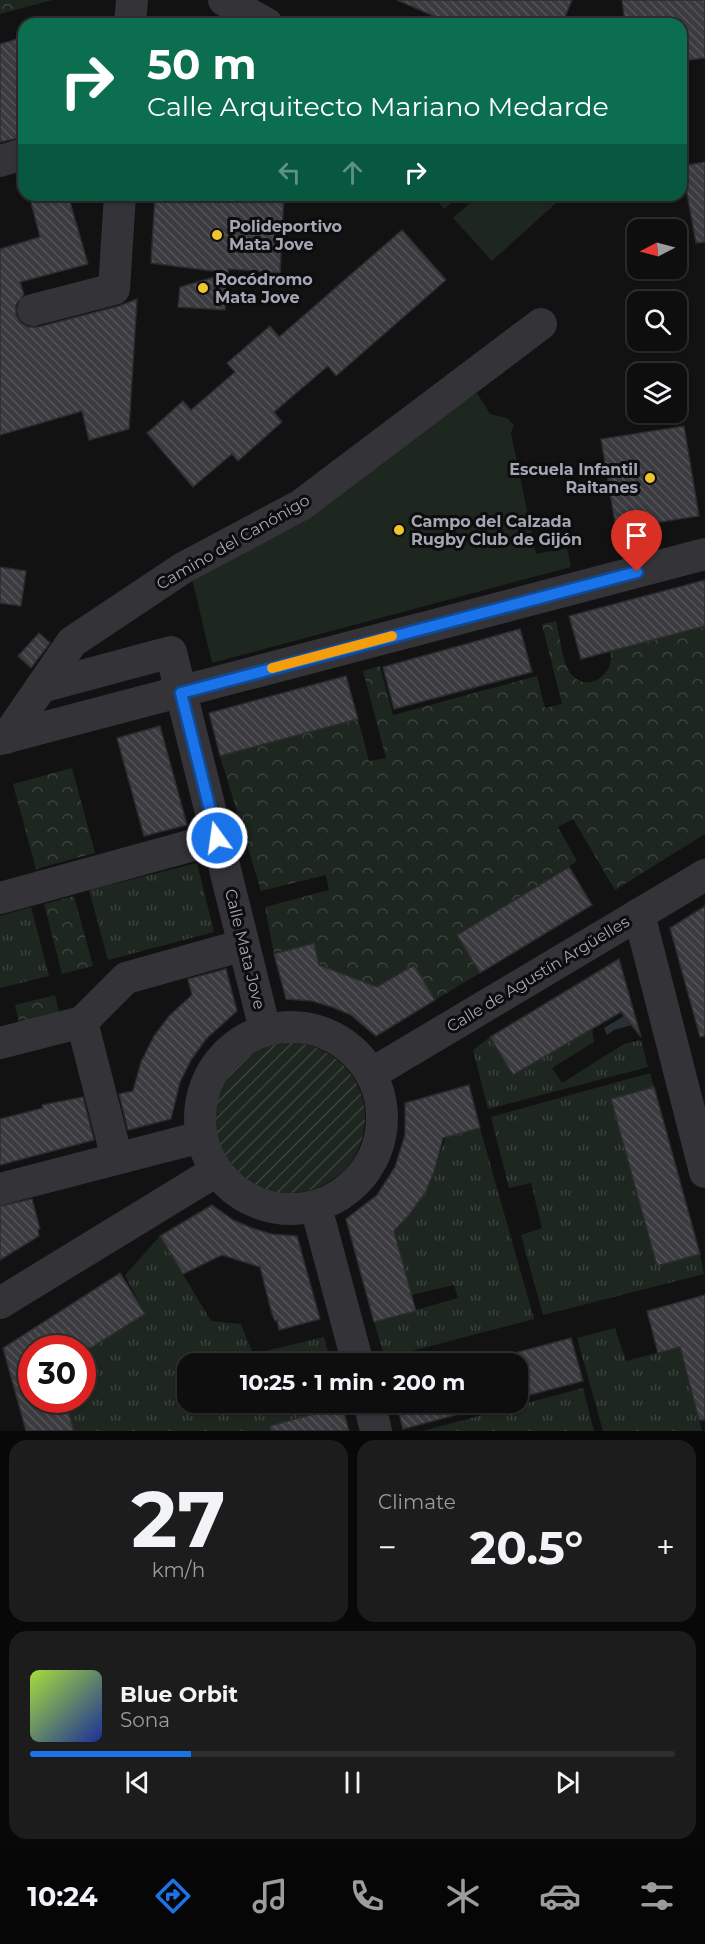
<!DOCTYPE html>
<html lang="en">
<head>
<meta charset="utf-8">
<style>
  :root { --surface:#0e0e0e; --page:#1c1c1c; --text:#f1f3f6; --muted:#9b9c9e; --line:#2e2e2e; --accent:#1a73e8 }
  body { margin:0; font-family:Montserrat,sans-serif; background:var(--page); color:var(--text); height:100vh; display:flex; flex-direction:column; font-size:22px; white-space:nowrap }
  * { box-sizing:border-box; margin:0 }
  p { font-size:20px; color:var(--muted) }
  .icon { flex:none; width:33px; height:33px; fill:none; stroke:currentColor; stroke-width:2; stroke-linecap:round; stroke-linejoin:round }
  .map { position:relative; height:1431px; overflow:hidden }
  .panel { display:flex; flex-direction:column; gap:9px; padding:9px; background:#080808; flex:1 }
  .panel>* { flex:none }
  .hud { position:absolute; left:18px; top:18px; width:669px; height:183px; border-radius:18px; box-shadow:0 2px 4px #0004,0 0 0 2px var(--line); background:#0b6e4f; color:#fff; overflow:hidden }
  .needle { width:39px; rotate:264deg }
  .fabs { position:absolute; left:627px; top:219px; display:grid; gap:12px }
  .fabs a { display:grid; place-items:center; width:60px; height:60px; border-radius:12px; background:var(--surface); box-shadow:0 2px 4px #0004,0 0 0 2px var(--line); font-size:30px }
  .speed { position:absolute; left:18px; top:1335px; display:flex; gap:12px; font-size:30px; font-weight:700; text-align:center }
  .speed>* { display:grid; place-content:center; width:78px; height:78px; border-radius:50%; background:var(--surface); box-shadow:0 2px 4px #0004,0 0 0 2px var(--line); line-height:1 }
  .speed .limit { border:9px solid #d22; background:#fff; color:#111 }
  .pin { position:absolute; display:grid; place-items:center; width:51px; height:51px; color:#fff; margin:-62px -26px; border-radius:50% 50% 50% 0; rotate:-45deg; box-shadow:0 0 6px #0007 }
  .pin .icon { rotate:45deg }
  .me { position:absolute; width:66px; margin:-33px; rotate:346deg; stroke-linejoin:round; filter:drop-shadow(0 0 4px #0008) }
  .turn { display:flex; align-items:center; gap:21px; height:126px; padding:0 30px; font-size:27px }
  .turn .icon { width:78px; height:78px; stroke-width:2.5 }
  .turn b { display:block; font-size:42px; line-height:51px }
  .lanes { display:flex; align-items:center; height:57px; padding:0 30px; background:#0003; justify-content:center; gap:30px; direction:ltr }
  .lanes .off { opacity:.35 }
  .big { font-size:45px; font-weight:700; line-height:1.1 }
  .panel .widget { flex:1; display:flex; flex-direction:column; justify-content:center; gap:9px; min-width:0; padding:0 21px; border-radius:18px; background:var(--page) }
  .panel .dial { align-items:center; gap:0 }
  .dial b { font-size:78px; line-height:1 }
  .song { display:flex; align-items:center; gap:18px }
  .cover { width:72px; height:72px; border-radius:9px; background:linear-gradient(135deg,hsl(80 70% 55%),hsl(230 70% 35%)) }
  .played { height:6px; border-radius:3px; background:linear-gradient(90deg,var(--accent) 25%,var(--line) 25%) }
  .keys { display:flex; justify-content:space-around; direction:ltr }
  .heat { display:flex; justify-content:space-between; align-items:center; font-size:33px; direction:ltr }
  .panel .tiles { flex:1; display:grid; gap:9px; grid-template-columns:1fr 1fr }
  .widget:last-child { grid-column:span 2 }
  .trip { position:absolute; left:177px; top:1353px; width:351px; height:60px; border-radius:18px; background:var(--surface); box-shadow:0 2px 4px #0004,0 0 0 2px var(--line); font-weight:700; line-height:60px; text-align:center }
  .tabs { display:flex; height:96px; justify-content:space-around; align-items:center; background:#060606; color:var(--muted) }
  .tabs .icon { width:42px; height:42px }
  .tabs .on { color:var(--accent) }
  .tabs b { font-size:27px; color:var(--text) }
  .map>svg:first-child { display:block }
  .grass { fill:url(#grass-tufts) }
  .park { fill:url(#park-crowns) }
  .garden { fill:url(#garden-furrows) }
  .pitch { fill:#1e2620 }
  .water { fill:#282f37 }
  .building { fill:url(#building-back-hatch); stroke:#2c2c2f; stroke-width:1.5 }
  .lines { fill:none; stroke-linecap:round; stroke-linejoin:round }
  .minor { stroke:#333338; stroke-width:32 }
  .route-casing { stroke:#114b97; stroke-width:15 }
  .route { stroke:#1a73e8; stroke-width:10 }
  .slow { stroke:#f59e0b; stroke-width:10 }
  .poi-dot { fill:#efc52e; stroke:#0d0d0e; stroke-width:2 }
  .labels { text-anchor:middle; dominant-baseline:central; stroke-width:6; stroke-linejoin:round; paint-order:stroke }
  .poi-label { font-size:16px; font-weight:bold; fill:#a3a6b4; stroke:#0d0d0e; text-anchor:start }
  .street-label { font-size:16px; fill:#a3a6b4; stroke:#0d0d0e }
</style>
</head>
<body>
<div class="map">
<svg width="705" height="1431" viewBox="0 0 705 1431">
  <defs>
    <pattern id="grass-tufts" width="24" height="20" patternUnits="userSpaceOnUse" patternTransform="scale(1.5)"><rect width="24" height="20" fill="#1e2620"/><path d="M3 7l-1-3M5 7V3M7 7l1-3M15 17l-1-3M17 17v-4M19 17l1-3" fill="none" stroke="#3c423e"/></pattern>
    <pattern id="park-crowns" width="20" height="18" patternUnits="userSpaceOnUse" patternTransform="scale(1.5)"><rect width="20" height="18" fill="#1e2620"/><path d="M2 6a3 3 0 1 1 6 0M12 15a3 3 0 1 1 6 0" fill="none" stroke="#3c423e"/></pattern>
    <pattern id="garden-furrows" width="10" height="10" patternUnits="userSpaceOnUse" patternTransform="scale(1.5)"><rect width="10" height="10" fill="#1e2620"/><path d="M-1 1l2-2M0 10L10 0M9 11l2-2" fill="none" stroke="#3c423e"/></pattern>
    <pattern id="building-back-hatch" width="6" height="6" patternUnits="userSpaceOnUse" patternTransform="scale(1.5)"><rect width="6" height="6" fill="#3c3c40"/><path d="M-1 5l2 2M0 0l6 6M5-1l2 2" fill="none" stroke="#555559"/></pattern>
  </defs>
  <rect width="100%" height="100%" fill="#121213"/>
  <g class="grass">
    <path d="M 197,863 L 214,932 L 108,960 L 89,890 Z"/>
    <path d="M 31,907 L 49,976 L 0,988 L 0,916 Z"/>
    <path d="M 592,1027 L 594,1042 L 552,1068 L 562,1083 L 624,1044 L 641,1040 L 648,1067 L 488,1109 L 473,1050 L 490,1037 L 514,1075 Z"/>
    <path d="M 650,1073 L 654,1087 L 611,1099 L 700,1254 L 704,1274 L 543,1315 L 521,1235 L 542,1228 L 531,1183 L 509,1188 L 491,1117 Z"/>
    <path d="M 480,1128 L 534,1319 L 385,1358 L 374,1322 L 458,1298 L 454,1285 L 411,1295 L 395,1232 L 416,1205 L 431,1179 L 446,1137 Z"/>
    <path d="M 160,1236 L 211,1321 L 241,1324 L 253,1354 L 324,1337 L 331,1363 L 188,1364 L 188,1402 L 341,1402 L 342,1406 L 299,1418 L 303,1431 L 74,1431 L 65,1400 L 82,1400 L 83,1354 L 145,1314 L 125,1275 Z"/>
    <path d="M 615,1328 L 626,1361 L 680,1347 L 702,1431 L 603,1431 L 577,1338 Z"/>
    <path d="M 583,1388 L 594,1431 L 423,1431 Z"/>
  </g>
  <g class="park">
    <path d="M 0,0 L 52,0 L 0,14 Z"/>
    <path d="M 556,621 C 560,635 562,665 572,675 C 589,694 616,673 610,651 L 705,625 L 705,834 L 615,890 L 573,819 L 558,827 L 577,861 L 457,935 L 480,973 L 435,1000 L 414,965 L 375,989 L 357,980 L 320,967 L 313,943 L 274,954 L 265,907 L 329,890 L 326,875 L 261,891 L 220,756 L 358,719 L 369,761 L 386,758 L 363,671 L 380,666 L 393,715 L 537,676 L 545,708 L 562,704 L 542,624 Z"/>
    <path d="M 72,768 L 95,853 L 36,869 L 13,784 Z"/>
    <path d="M 74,896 L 93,966 L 62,974 L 44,904 Z"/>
    <path d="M 55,995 L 61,1020 L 21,1030 L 15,1005 Z"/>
  </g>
  <circle class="garden" cx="290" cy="1118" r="75"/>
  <g class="pitch">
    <path d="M 432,195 L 461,195 L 444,209 Z"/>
    <path d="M 479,195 L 565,195 L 492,261 L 453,218 Z"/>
    <path d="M 477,393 L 490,414 L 507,418 L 514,425 L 511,433 L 536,554 L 567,548 L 571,567 L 212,663 L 190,570 L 301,512 Z"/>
  </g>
  <path class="water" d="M 629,1013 L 632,1025 L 614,1030 L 607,1035 L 604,1028 Z"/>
  <g class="building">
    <path d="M 397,0 L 572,0 L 562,24 L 452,24 Z"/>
    <path d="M 622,0 L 705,0 L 705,58 L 681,61 L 681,24 L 625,24 Z"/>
    <path d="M 24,37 L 24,137 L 0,142 L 0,44 Z"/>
    <path d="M 705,162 L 705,242 L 696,243 L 682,166 Z"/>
    <path d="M 29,195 L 68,195 L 88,264 L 20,282 L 24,295 L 16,305 L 16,315 L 21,323 L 28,327 L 38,327 L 119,306 L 137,299 L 129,429 L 89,440 L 82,411 L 0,435 L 0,249 L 40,237 Z"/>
    <path d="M 155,195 L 284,195 L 280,273 L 229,269 L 228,273 L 151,263 Z"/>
    <path d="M 402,230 L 446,280 L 336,376 L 328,366 L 274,412 L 282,422 L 238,461 L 232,454 L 193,487 L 147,433 L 183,401 L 191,410 L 235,372 L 227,363 L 270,326 L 279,337 Z"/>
    <path d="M 228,273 L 225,310 L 178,307 L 180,287 Z"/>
    <path d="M 684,426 L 699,516 L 616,529 L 601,439 Z"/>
    <path d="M 0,567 L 26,571 L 21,606 L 0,603 Z"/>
    <path d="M 705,580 L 705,626 L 581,659 L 569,616 Z"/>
    <path d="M 520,629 L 532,672 L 394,709 L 383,667 Z"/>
    <path d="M 39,633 L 50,643 L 31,668 L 18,656 Z"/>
    <path d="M 346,676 L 358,719 L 220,756 L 209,713 Z"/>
    <path d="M 160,726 L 187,825 L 144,836 L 117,738 Z"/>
    <path d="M 569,867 L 592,905 L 480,973 L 457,935 Z"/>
    <path d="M 705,906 L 705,1036 L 700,1037 L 670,928 Z"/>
    <path d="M 314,943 L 319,965 L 377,987 L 414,965 L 435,1000 L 376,1036 L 351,1015 L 332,1007 L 312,1001 L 286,999 L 274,954 Z"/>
    <path d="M 619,959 L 641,1037 L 621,1012 L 513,1075 L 490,1037 Z"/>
    <path d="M 226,969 L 237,1011 L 206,1039 L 191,1060 L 180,1082 L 171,1119 L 128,1130 L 119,1094 L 133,1091 L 141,1062 L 154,1036 L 169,1016 L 192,995 L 188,979 Z"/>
    <path d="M 469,1085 L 480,1128 L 443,1138 L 434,1172 L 425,1193 L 409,1215 L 394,1231 L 416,1311 L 374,1322 L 346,1219 L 377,1195 L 395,1167 L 405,1135 L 405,1103 Z"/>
    <path d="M 654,1087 L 700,1254 L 657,1266 L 611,1099 Z"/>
    <path d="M 83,1097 L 94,1140 L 0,1165 L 0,1119 L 43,1108 L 42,1105 Z"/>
    <path d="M 32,1199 L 40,1229 L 38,1230 L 39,1236 L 0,1260 L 0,1206 Z"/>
    <path d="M 212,1205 L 233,1220 L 252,1228 L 271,1234 L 297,1236 L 320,1319 L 279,1330 L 277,1320 L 275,1321 L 272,1314 L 260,1267 L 222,1255 L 183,1274 L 160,1236 Z"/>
    <path d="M 120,1273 L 145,1314 L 91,1348 L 32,1348 L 32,1400 L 65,1400 L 74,1431 L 26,1431 L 3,1348 Z"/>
    <path d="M 705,1295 L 705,1420 L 699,1420 L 680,1347 L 658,1353 L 647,1311 Z"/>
    <path d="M 571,1338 L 583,1381 L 518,1398 L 518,1352 Z"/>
    <path d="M 396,1402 L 481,1402 L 482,1408 L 403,1429 Z"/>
    <path d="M 342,1406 L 349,1431 L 271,1431 L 270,1426 Z"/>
  </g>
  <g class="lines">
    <g class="minor">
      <path d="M 224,0 L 267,24"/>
      <path d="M 130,24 L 132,0"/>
      <path d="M 0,161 L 24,154"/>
      <path d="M 33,310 L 114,289 L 120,195"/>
      <path d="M 41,687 L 171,652 L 265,1030"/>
      <path d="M 6,738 L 72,642 L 183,568 L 301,505 L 541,324"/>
      <path d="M 0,739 L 705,554"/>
      <path d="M 0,898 L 204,842"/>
      <path d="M 639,914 L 705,1172"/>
      <path d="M 82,1022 L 113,1143"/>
      <circle cx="291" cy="1118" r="91"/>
      <path d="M 0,1043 L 82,1022 L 126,978 L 226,950"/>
      <path d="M 371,1074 L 705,875"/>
      <path d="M 0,1189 L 201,1137"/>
      <path d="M 316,1207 L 358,1364"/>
      <path d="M 0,1303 L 216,1171"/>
      <path d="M 369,1402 L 376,1431"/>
    </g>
  </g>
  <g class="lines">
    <g class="route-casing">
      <path id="route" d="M 217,838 L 181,693 L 637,572"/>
    </g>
    <use href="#route" class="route"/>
    <path class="slow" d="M 272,668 L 392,636"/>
  </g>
  <g class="poi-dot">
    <circle cx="217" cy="235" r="6"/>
    <circle cx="203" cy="288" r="6"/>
    <circle cx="650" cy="478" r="6"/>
    <circle cx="399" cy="530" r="6"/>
  </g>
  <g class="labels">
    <g class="poi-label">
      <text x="229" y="226">Polideportivo<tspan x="229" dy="18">Mata Jove</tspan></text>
      <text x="215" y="279">Rocódromo<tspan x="215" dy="18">Mata Jove</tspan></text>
      <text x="638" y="469" text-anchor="end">Escuela Infantil<tspan x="638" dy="18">Raitanes</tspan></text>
      <text x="411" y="521">Campo del Calzada<tspan x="411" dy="18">Rugby Club de Gijón</tspan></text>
    </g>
    <g class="street-label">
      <text transform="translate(233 542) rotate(-30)">Camino del Canónigo</text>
      <text transform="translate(245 949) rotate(76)">Calle Mata Jove</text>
      <text transform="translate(538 974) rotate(-31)">Calle de Agustín Argüelles</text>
    </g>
  </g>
</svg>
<div class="fabs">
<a><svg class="needle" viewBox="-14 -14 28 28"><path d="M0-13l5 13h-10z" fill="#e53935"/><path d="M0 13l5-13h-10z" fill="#9b9c9e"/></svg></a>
<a><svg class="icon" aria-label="search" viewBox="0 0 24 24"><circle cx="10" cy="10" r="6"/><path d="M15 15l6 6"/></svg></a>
<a><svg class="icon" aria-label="layers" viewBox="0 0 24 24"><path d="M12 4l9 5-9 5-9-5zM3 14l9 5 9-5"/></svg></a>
</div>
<div class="speed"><div class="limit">30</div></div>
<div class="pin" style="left:637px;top:572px;background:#d93025"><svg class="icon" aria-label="arrive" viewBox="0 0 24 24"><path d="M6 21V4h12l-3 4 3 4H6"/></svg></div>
<svg class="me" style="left:217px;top:838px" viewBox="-20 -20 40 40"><circle r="17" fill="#1a73e8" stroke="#fff" stroke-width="3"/><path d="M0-11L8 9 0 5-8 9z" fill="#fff"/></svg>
<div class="trip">10:25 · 1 min · 200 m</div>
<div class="hud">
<div class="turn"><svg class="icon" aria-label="right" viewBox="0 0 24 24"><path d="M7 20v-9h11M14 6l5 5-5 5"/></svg><div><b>50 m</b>Calle Arquitecto Mariano Medarde</div></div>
<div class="lanes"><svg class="icon off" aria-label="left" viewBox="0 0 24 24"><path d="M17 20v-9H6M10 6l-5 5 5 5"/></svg><svg class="icon off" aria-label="ahead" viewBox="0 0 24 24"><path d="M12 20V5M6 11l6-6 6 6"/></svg><svg class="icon" aria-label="right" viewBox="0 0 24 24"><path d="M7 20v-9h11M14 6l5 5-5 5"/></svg></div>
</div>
</div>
<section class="panel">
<div class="tiles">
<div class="widget dial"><b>27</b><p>km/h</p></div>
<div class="widget"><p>Climate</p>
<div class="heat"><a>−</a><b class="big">20.5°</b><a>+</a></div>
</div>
<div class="widget">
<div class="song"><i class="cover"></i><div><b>Blue Orbit</b><p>Sona</p></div></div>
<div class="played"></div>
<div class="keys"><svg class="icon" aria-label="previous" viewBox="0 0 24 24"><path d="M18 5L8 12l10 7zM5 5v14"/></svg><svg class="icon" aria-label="pause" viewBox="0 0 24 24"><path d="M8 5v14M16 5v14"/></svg><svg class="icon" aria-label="next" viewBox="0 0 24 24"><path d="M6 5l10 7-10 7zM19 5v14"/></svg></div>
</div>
</div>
</section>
<nav class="tabs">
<b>10:24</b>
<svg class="icon on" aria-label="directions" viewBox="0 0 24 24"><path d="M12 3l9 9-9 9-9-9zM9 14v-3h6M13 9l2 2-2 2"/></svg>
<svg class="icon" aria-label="music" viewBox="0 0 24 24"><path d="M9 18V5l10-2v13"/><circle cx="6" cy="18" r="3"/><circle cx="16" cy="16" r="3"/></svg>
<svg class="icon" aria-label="phone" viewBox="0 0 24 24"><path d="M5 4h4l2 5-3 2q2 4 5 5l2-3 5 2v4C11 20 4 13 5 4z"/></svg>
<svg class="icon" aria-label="climate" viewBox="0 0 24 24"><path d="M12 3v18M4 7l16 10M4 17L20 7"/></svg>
<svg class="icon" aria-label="car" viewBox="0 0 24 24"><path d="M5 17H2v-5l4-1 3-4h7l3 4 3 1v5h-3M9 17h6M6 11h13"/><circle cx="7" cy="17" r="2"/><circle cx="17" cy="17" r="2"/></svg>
<svg class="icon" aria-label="filters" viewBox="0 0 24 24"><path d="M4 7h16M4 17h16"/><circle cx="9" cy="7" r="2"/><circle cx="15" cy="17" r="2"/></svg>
</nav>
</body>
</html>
